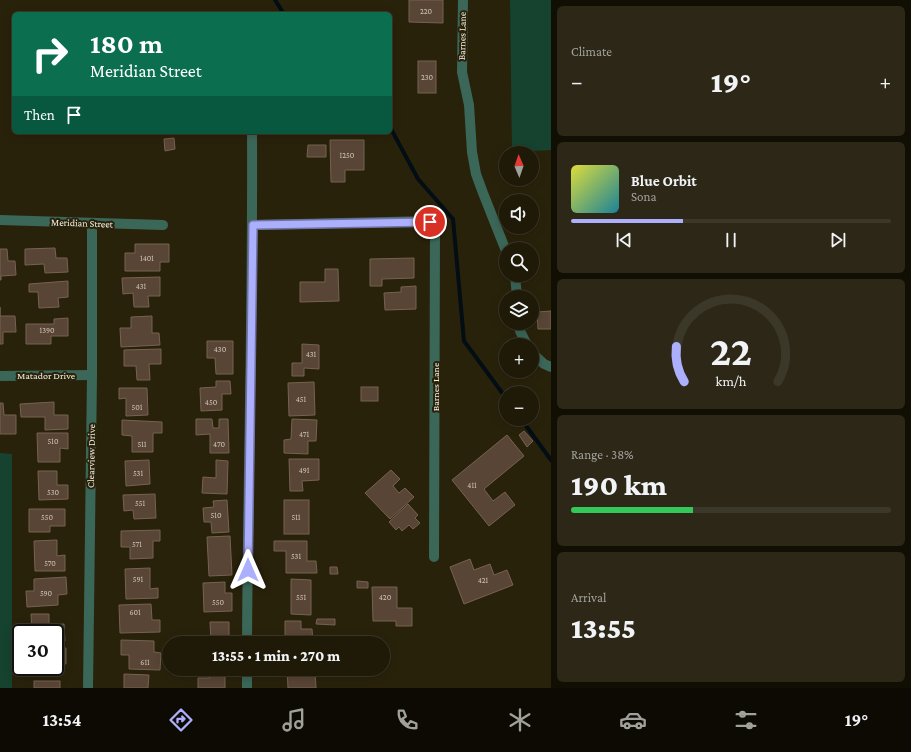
<!DOCTYPE html>
<html lang="en">
<head>
<meta charset="utf-8">
<style>
  :root { --surface:#1f1a08; --page:#2c2716; --text:#f1f3f6; --muted:#a1a19c; --line:#3c3829; --accent:#acaffb }
  body { margin:0; font-family:"Crimson Pro",serif; background:var(--page); color:var(--text); height:100vh; display:flex; flex-direction:column; font-size:15px; white-space:nowrap }
  * { box-sizing:border-box; margin:0 }
  p { font-size:13px; color:var(--muted) }
  .icon { flex:none; width:22px; height:22px; fill:none; stroke:currentColor; stroke-width:2; stroke-linecap:round; stroke-linejoin:round }
  .map { position:relative; flex:1; overflow:hidden }
  .side { display:flex; flex-direction:column; gap:6px; padding:6px; background:#110e04; width:360px }
  .side>* { flex:none }
  .banner { position:absolute; left:12px; top:12px; width:380px; height:122px; border-radius:6px; box-shadow:0 2px 10px #0003,0 0 0 1px var(--line); background:#0b6e4f; color:#fff; overflow:hidden }
  .needle { width:26px; rotate:358deg }
  .fabs { position:absolute; left:499px; top:146px; display:grid; gap:8px }
  .fabs a { display:grid; place-items:center; width:40px; height:40px; border-radius:50%; background:var(--surface); box-shadow:0 2px 10px #0003,0 0 0 1px var(--line); font-size:20px }
  .speed { position:absolute; left:12px; top:624px; display:flex; gap:8px; font-size:20px; font-weight:700; text-align:center }
  .speed>* { display:grid; place-content:center; width:52px; height:52px; border-radius:50%; background:var(--surface); box-shadow:0 2px 10px #0003,0 0 0 1px var(--line); line-height:1 }
  .speed .limit { border:2px solid #111; border-radius:6px; background:#fff; color:#111 }
  .pin { position:absolute; display:grid; place-items:center; width:34px; height:34px; color:#fff; margin:-17px; border:2px solid #fff; border-radius:50%; box-shadow:0 1px 4px #0007 }
  .me { position:absolute; width:44px; margin:-22px; rotate:0deg; stroke-linejoin:round; filter:drop-shadow(0 0 3px #0008) }
  .turn { display:flex; align-items:center; gap:14px; height:84px; padding:0 12px; font-size:18px }
  .turn .icon { width:52px; height:52px; stroke-width:2.5 }
  .turn b { display:block; font-size:28px; line-height:34px }
  .then { display:flex; align-items:center; height:38px; padding:0 12px; background:#0003; gap:8px; font-size:15px }
  .big { font-size:30px; font-weight:800; line-height:1.1 }
  .side .tile { flex:1; display:flex; flex-direction:column; justify-content:center; gap:6px; min-width:0; padding:0 14px; border-radius:6px; background:var(--page) }
  .side .dial { align-items:center; gap:0 }
  .dial svg { height:104px; overflow:visible; fill:none; stroke:var(--line); stroke-width:7; stroke-linecap:round; text-anchor:middle }
  .dial text { fill:var(--text); stroke:none }
  .song { display:flex; align-items:center; gap:12px }
  .cover { width:48px; height:48px; border-radius:6px; background:linear-gradient(135deg,hsl(60 70% 55%),hsl(190 70% 35%)) }
  .played { height:4px; border-radius:2px; background:linear-gradient(90deg,var(--accent) 35%,var(--line) 35%) }
  .keys { display:flex; justify-content:space-around; direction:ltr }
  .heat { display:flex; justify-content:space-between; align-items:center; font-size:22px; direction:ltr }
  .charge { height:6px; border-radius:3px; background:linear-gradient(90deg,#34c759 38%,var(--line) 0) }
  .trip { position:absolute; left:162px; top:636px; width:228px; height:40px; border-radius:20px; background:var(--surface); box-shadow:0 2px 10px #0003,0 0 0 1px var(--line); font-weight:800; line-height:40px; text-align:center }
  .tabs { display:flex; height:64px; justify-content:space-around; align-items:center; background:#0c0a03; color:var(--muted) }
  .tabs .icon { width:28px; height:28px }
  .tabs .on { color:var(--accent) }
  .tabs b { font-size:18px; color:var(--text) }
  main { display:flex; flex:1; min-height:0 }
  .map>svg:first-child { display:block }
  .green { fill:#154330 }
  .lines { fill:none; stroke-linecap:round; stroke-linejoin:round }
  .stream { stroke:#020e14; stroke-width:4 }
  .building { fill:#594535; stroke:#776251 }
  .minor { stroke:#3b6759; stroke-width:10 }
  .route-casing { stroke:#7072a3; stroke-width:10 }
  .route { stroke:#acaffb; stroke-width:7 }
  .labels { text-anchor:middle; dominant-baseline:central; stroke-width:4; stroke-linejoin:round; paint-order:stroke }
  .number-label { font-size:8px; fill:#cdc4b6 }
  .street-label { font-size:10px; fill:#f4efe1; stroke:#29220b }
</style>
</head>
<body>
<main>
<div class="map">
<svg width="551" height="688" viewBox="0 0 551 688">
  <rect width="100%" height="100%" fill="#29220b"/>
  <g class="green">
    <path d="M 510,0 L 551,0 L 551,150 L 512,152 Z"/>
    <path d="M 0,453 L 12,454 L 12,688 L 0,688 Z"/>
  </g>
  <g class="lines">
    <g class="stream">
      <path d="M 275,0 L 284,14"/>
      <path d="M 390,127 L 418,179 L 453,219 L 464,341 L 506,398"/>
      <path d="M 521,419 L 551,460"/>
    </g>
  </g>
  <g class="building">
    <path d="M 409,0 L 443,0 L 443,23 L 409,22 Z"/>
    <rect x="418" y="61" width="18" height="32"/>
    <path d="M 174,138 L 175,149 L 165,151 L 164,139 Z"/>
    <path d="M 330,140 L 364,140 L 364,170 L 345,170 L 345,182 L 331,182 Z"/>
    <path d="M 308,145 L 326,145 L 326,157 L 307,157 Z"/>
    <path d="M 135,244 L 169,244 L 169,262 L 160,262 L 160,271 L 125,271 L 125,253 L 135,253 Z"/>
    <path d="M 55,248 L 56,258 L 67,258 L 68,272 L 45,273 L 44,264 L 25,265 L 25,249 Z"/>
    <path d="M 0,249 L 7,249 L 8,261 L 15,261 L 16,275 L 1,276 L 1,280 L 0,280 Z"/>
    <path d="M 414,258 L 414,278 L 382,279 L 382,286 L 370,286 L 370,259 Z"/>
    <path d="M 325,269 L 338,269 L 339,301 L 300,302 L 300,282 L 325,282 Z"/>
    <path d="M 160,277 L 160,296 L 148,296 L 149,307 L 134,307 L 133,293 L 123,294 L 122,278 Z"/>
    <path d="M 68,281 L 68,297 L 58,298 L 59,307 L 39,308 L 38,292 L 29,292 L 29,284 Z"/>
    <path d="M 416,286 L 416,309 L 385,310 L 384,293 L 401,292 L 401,287 Z"/>
    <path d="M 0,307 L 0,316 L 15,316 L 16,332 L 3,332 L 3,344 L 0,344 Z"/>
    <path d="M 551,311 L 551,329 L 538,329 L 537,312 Z"/>
    <path d="M 152,316 L 152,333 L 159,333 L 160,345 L 121,347 L 120,328 L 131,328 L 131,317 Z"/>
    <path d="M 68,318 L 68,336 L 51,336 L 51,344 L 26,344 L 26,324 L 54,324 L 54,319 Z"/>
    <path d="M 207,341 L 233,341 L 233,374 L 216,374 L 215,358 L 207,358 Z"/>
    <path d="M 302,344 L 319,345 L 319,369 L 304,368 L 304,376 L 292,376 L 292,363 L 302,363 Z"/>
    <path d="M 161,349 L 161,364 L 149,364 L 150,380 L 137,380 L 136,366 L 124,366 L 124,350 Z"/>
    <path d="M 216,381 L 230,381 L 231,394 L 222,394 L 222,410 L 201,411 L 200,388 L 216,387 Z"/>
    <path d="M 314,382 L 315,415 L 289,416 L 288,383 Z"/>
    <rect x="361" y="387" width="17" height="14"/>
    <path d="M 119,388 L 147,388 L 148,415 L 126,416 L 126,398 L 119,399 Z"/>
    <path d="M 54,402 L 54,415 L 68,415 L 68,429 L 45,430 L 45,417 L 21,417 L 20,404 Z"/>
    <path d="M 0,403 L 3,403 L 4,415 L 16,415 L 16,434 L 0,434 Z"/>
    <path d="M 196,419 L 212,419 L 213,428 L 219,428 L 219,419 L 228,419 L 229,453 L 210,453 L 210,434 L 196,435 Z"/>
    <path d="M 292,419 L 317,420 L 316,441 L 308,441 L 308,454 L 284,453 L 284,440 L 291,439 Z"/>
    <path d="M 122,420 L 162,422 L 162,433 L 153,433 L 153,452 L 132,452 L 132,436 L 122,435 Z"/>
    <path d="M 524,431 L 533,441 L 527,447 L 519,435 Z"/>
    <path d="M 37,433 L 68,433 L 68,449 L 60,448 L 60,462 L 38,462 Z"/>
    <path d="M 507,435 L 524,456 L 484,489 L 493,501 L 505,492 L 515,505 L 489,526 L 452,480 Z"/>
    <path d="M 289,459 L 319,459 L 319,480 L 302,481 L 303,491 L 290,491 Z"/>
    <path d="M 149,460 L 150,484 L 126,486 L 125,461 Z"/>
    <path d="M 216,460 L 228,461 L 227,494 L 202,493 L 203,477 L 216,478 Z"/>
    <path d="M 391,470 L 400,479 L 393,486 L 399,493 L 405,488 L 414,497 L 390,519 L 365,493 Z"/>
    <path d="M 38,471 L 57,471 L 57,485 L 68,485 L 68,499 L 39,500 Z"/>
    <path d="M 155,494 L 156,518 L 134,519 L 133,510 L 124,511 L 123,495 Z"/>
    <path d="M 227,500 L 229,532 L 212,533 L 211,522 L 204,522 L 203,508 L 214,507 L 213,501 Z"/>
    <rect x="284" y="500" width="25" height="34"/>
    <path d="M 408,504 L 418,515 L 415,518 L 420,523 L 413,529 L 409,525 L 402,531 L 399,527 L 396,530 L 389,522 Z"/>
    <path d="M 29,509 L 65,509 L 65,526 L 50,526 L 50,532 L 29,532 Z"/>
    <path d="M 160,530 L 160,541 L 153,541 L 153,558 L 130,559 L 130,547 L 121,547 L 121,531 Z"/>
    <path d="M 230,536 L 232,575 L 209,576 L 207,537 Z"/>
    <path d="M 57,540 L 57,556 L 65,555 L 65,571 L 35,571 L 34,541 Z"/>
    <path d="M 274,541 L 307,541 L 307,561 L 316,561 L 317,573 L 286,573 L 286,551 L 274,551 Z"/>
    <path d="M 470,559 L 474,570 L 490,564 L 494,575 L 507,570 L 513,585 L 464,604 L 450,567 Z"/>
    <path d="M 330,567 L 337,567 L 338,574 L 330,574 Z"/>
    <path d="M 150,568 L 150,589 L 158,588 L 158,598 L 126,599 L 125,569 Z"/>
    <path d="M 66,577 L 67,594 L 58,595 L 58,605 L 27,607 L 26,591 L 34,591 L 34,579 Z"/>
    <path d="M 291,579 L 311,580 L 311,615 L 291,614 Z"/>
    <path d="M 357,581 L 368,582 L 368,588 L 357,588 Z"/>
    <path d="M 225,582 L 225,593 L 232,593 L 232,611 L 204,612 L 203,583 Z"/>
    <path d="M 372,587 L 397,587 L 397,608 L 412,608 L 412,626 L 396,626 L 396,621 L 373,621 Z"/>
    <path d="M 151,604 L 152,620 L 160,620 L 160,632 L 120,633 L 119,605 Z"/>
    <path d="M 31,614 L 49,614 L 49,625 L 64,624 L 65,641 L 55,641 L 55,633 L 32,633 Z"/>
    <path d="M 317,619 L 335,619 L 335,625 L 316,624 Z"/>
    <path d="M 285,621 L 301,621 L 301,629 L 312,629 L 313,643 L 285,643 Z"/>
    <path d="M 210,622 L 229,622 L 229,643 L 211,643 Z"/>
    <path d="M 121,640 L 154,641 L 154,652 L 161,653 L 160,670 L 129,669 L 129,655 L 121,655 Z"/>
    <path d="M 55,648 L 66,648 L 66,664 L 59,664 L 59,674 L 29,674 L 29,667 L 55,667 Z"/>
    <path d="M 210,669 L 225,669 L 225,688 L 198,688 L 198,678 L 210,678 Z"/>
    <path d="M 287,669 L 315,669 L 316,688 L 288,688 Z"/>
    <path d="M 124,674 L 149,675 L 148,688 L 124,688 Z"/>
    <rect x="34" y="681" width="26" height="7"/>
  </g>
  <g class="lines">
    <g class="minor">
      <path d="M 463,0 L 462,72 L 469,105 L 472,152 L 476,174 L 483,193 L 506,251"/>
      <path d="M 0,220 L 163,225"/>
      <path d="M 253,225 L 431,221 L 435,228 L 434,557"/>
      <path d="M 515,275 L 517,297"/>
      <path d="M 519,323 L 520,331 L 527,345"/>
      <path d="M 532,353 L 544,364 L 551,367"/>
      <path d="M 0,376 L 92,375"/>
      <path d="M 247,643 C 248,473 253,302 252,132"/>
      <path d="M 88,688 L 92,375 L 92,223"/>
      <path d="M 247,688 L 247,669"/>
    </g>
  </g>
  <g class="lines">
    <g class="route-casing">
      <path id="route" d="M 248,570 L 253,225 L 430,222"/>
    </g>
    <use href="#route" class="route"/>
  </g>
  <g class="labels">
    <g class="number-label">
      <text x="426" y="11">220</text>
      <text x="427" y="77">230</text>
      <text x="347" y="155">1250</text>
      <text x="147" y="258">1401</text>
      <text x="141" y="286">431</text>
      <text x="47" y="330">1390</text>
      <text x="220" y="349">430</text>
      <text x="311" y="354">431</text>
      <text x="301" y="399">451</text>
      <text x="211" y="402">450</text>
      <text x="137" y="407">501</text>
      <text x="304" y="434">471</text>
      <text x="53" y="441">510</text>
      <text x="142" y="444">511</text>
      <text x="219" y="444">470</text>
      <text x="304" y="470">491</text>
      <text x="138" y="473">531</text>
      <text x="472" y="485">411</text>
      <text x="53" y="492">530</text>
      <text x="140" y="503">551</text>
      <text x="216" y="515">510</text>
      <text x="47" y="517">550</text>
      <text x="296" y="517">511</text>
      <text x="137" y="544">571</text>
      <text x="296" y="556">531</text>
      <text x="50" y="563">570</text>
      <text x="138" y="579">591</text>
      <text x="483" y="580">421</text>
      <text x="46" y="593">590</text>
      <text x="301" y="597">551</text>
      <text x="385" y="597">420</text>
      <text x="218" y="602">550</text>
      <text x="135" y="612">601</text>
      <text x="145" y="662">611</text>
    </g>
    <g class="street-label">
      <text transform="translate(462 36) rotate(-89)">Barnes Lane</text>
      <text transform="translate(82 223) rotate(2)">Meridian Street</text>
      <text x="46" y="375">Matador Drive</text>
      <text transform="translate(435 387) rotate(-90)">Barnes Lane</text>
      <text transform="translate(91 456) rotate(-89)">Clearview Drive</text>
    </g>
  </g>
</svg>
<div class="fabs">
<a><svg class="needle" viewBox="-14 -14 28 28"><path d="M0-13l5 13h-10z" fill="#e53935"/><path d="M0 13l5-13h-10z" fill="#a1a19c"/></svg></a>
<a><svg class="icon" aria-label="sound" viewBox="0 0 24 24"><path d="M4 9h4l5-4v14l-5-4H4zM17 9q2 3 0 6"/></svg></a>
<a><svg class="icon" aria-label="search" viewBox="0 0 24 24"><circle cx="10" cy="10" r="6"/><path d="M15 15l6 6"/></svg></a>
<a><svg class="icon" aria-label="layers" viewBox="0 0 24 24"><path d="M12 4l9 5-9 5-9-5zM3 14l9 5 9-5"/></svg></a>
<a>+</a>
<a>−</a>
</div>
<div class="speed"><div class="limit">30</div></div>
<div class="pin" style="left:430px;top:222px;background:#d93025"><svg class="icon" aria-label="arrive" viewBox="0 0 24 24"><path d="M6 21V4h12l-3 4 3 4H6"/></svg></div>
<svg class="me" style="left:248px;top:570px" viewBox="-20 -20 40 40"><path d="M0-17L14 15 0 8-14 15z" fill="#acaffb" stroke="#fff" stroke-width="4"/></svg>
<div class="trip">13:55 · 1 min · 270 m</div>
<div class="banner">
<div class="turn"><svg class="icon" aria-label="right" viewBox="0 0 24 24"><path d="M7 20v-9h11M14 6l5 5-5 5"/></svg><div><b>180 m</b>Meridian Street</div></div>
<div class="then">Then<svg class="icon" aria-label="arrive" viewBox="0 0 24 24"><path d="M6 21V4h12l-3 4 3 4H6"/></svg></div>
</div>
</div>
<section class="side">
<div class="tile"><p>Climate</p>
<div class="heat"><a>−</a><b class="big">19°</b><a>+</a></div>
</div>
<div class="tile">
<div class="song"><i class="cover"></i><div><b>Blue Orbit</b><p>Sona</p></div></div>
<div class="played"></div>
<div class="keys"><svg class="icon" aria-label="previous" viewBox="0 0 24 24"><path d="M18 5L8 12l10 7zM5 5v14"/></svg><svg class="icon" aria-label="pause" viewBox="0 0 24 24"><path d="M8 5v14M16 5v14"/></svg><svg class="icon" aria-label="next" viewBox="0 0 24 24"><path d="M6 5l10 7-10 7zM19 5v14"/></svg></div>
</div>
<div class="tile dial"><svg viewBox="0 0 100 80">
<path d="M14 69A42 42 0 1 1 86 69"/>
<path d="M14 69A42 42 0 0 1 8 42" stroke="#acaffb"/>
<text x="50" y="56" font-size="32" font-weight="700">22</text>
<text x="50" y="72" font-size="11">km/h</text>
</svg></div>
<div class="tile"><p>Range · 38%</p><b class="big">190 km</b><div class="charge"></div></div>
<div class="tile"><p>Arrival</p><b class="big">13:55</b></div>
</section>
</main>
<nav class="tabs">
<b>13:54</b>
<svg class="icon on" aria-label="directions" viewBox="0 0 24 24"><path d="M12 3l9 9-9 9-9-9zM9 14v-3h6M13 9l2 2-2 2"/></svg>
<svg class="icon" aria-label="music" viewBox="0 0 24 24"><path d="M9 18V5l10-2v13"/><circle cx="6" cy="18" r="3"/><circle cx="16" cy="16" r="3"/></svg>
<svg class="icon" aria-label="phone" viewBox="0 0 24 24"><path d="M5 4h4l2 5-3 2q2 4 5 5l2-3 5 2v4C11 20 4 13 5 4z"/></svg>
<svg class="icon" aria-label="climate" viewBox="0 0 24 24"><path d="M12 3v18M4 7l16 10M4 17L20 7"/></svg>
<svg class="icon" aria-label="car" viewBox="0 0 24 24"><path d="M5 17H2v-5l4-1 3-4h7l3 4 3 1v5h-3M9 17h6M6 11h13"/><circle cx="7" cy="17" r="2"/><circle cx="17" cy="17" r="2"/></svg>
<svg class="icon" aria-label="filters" viewBox="0 0 24 24"><path d="M4 7h16M4 17h16"/><circle cx="9" cy="7" r="2"/><circle cx="15" cy="17" r="2"/></svg>
<b>19°</b>
</nav>
</body>
</html>
